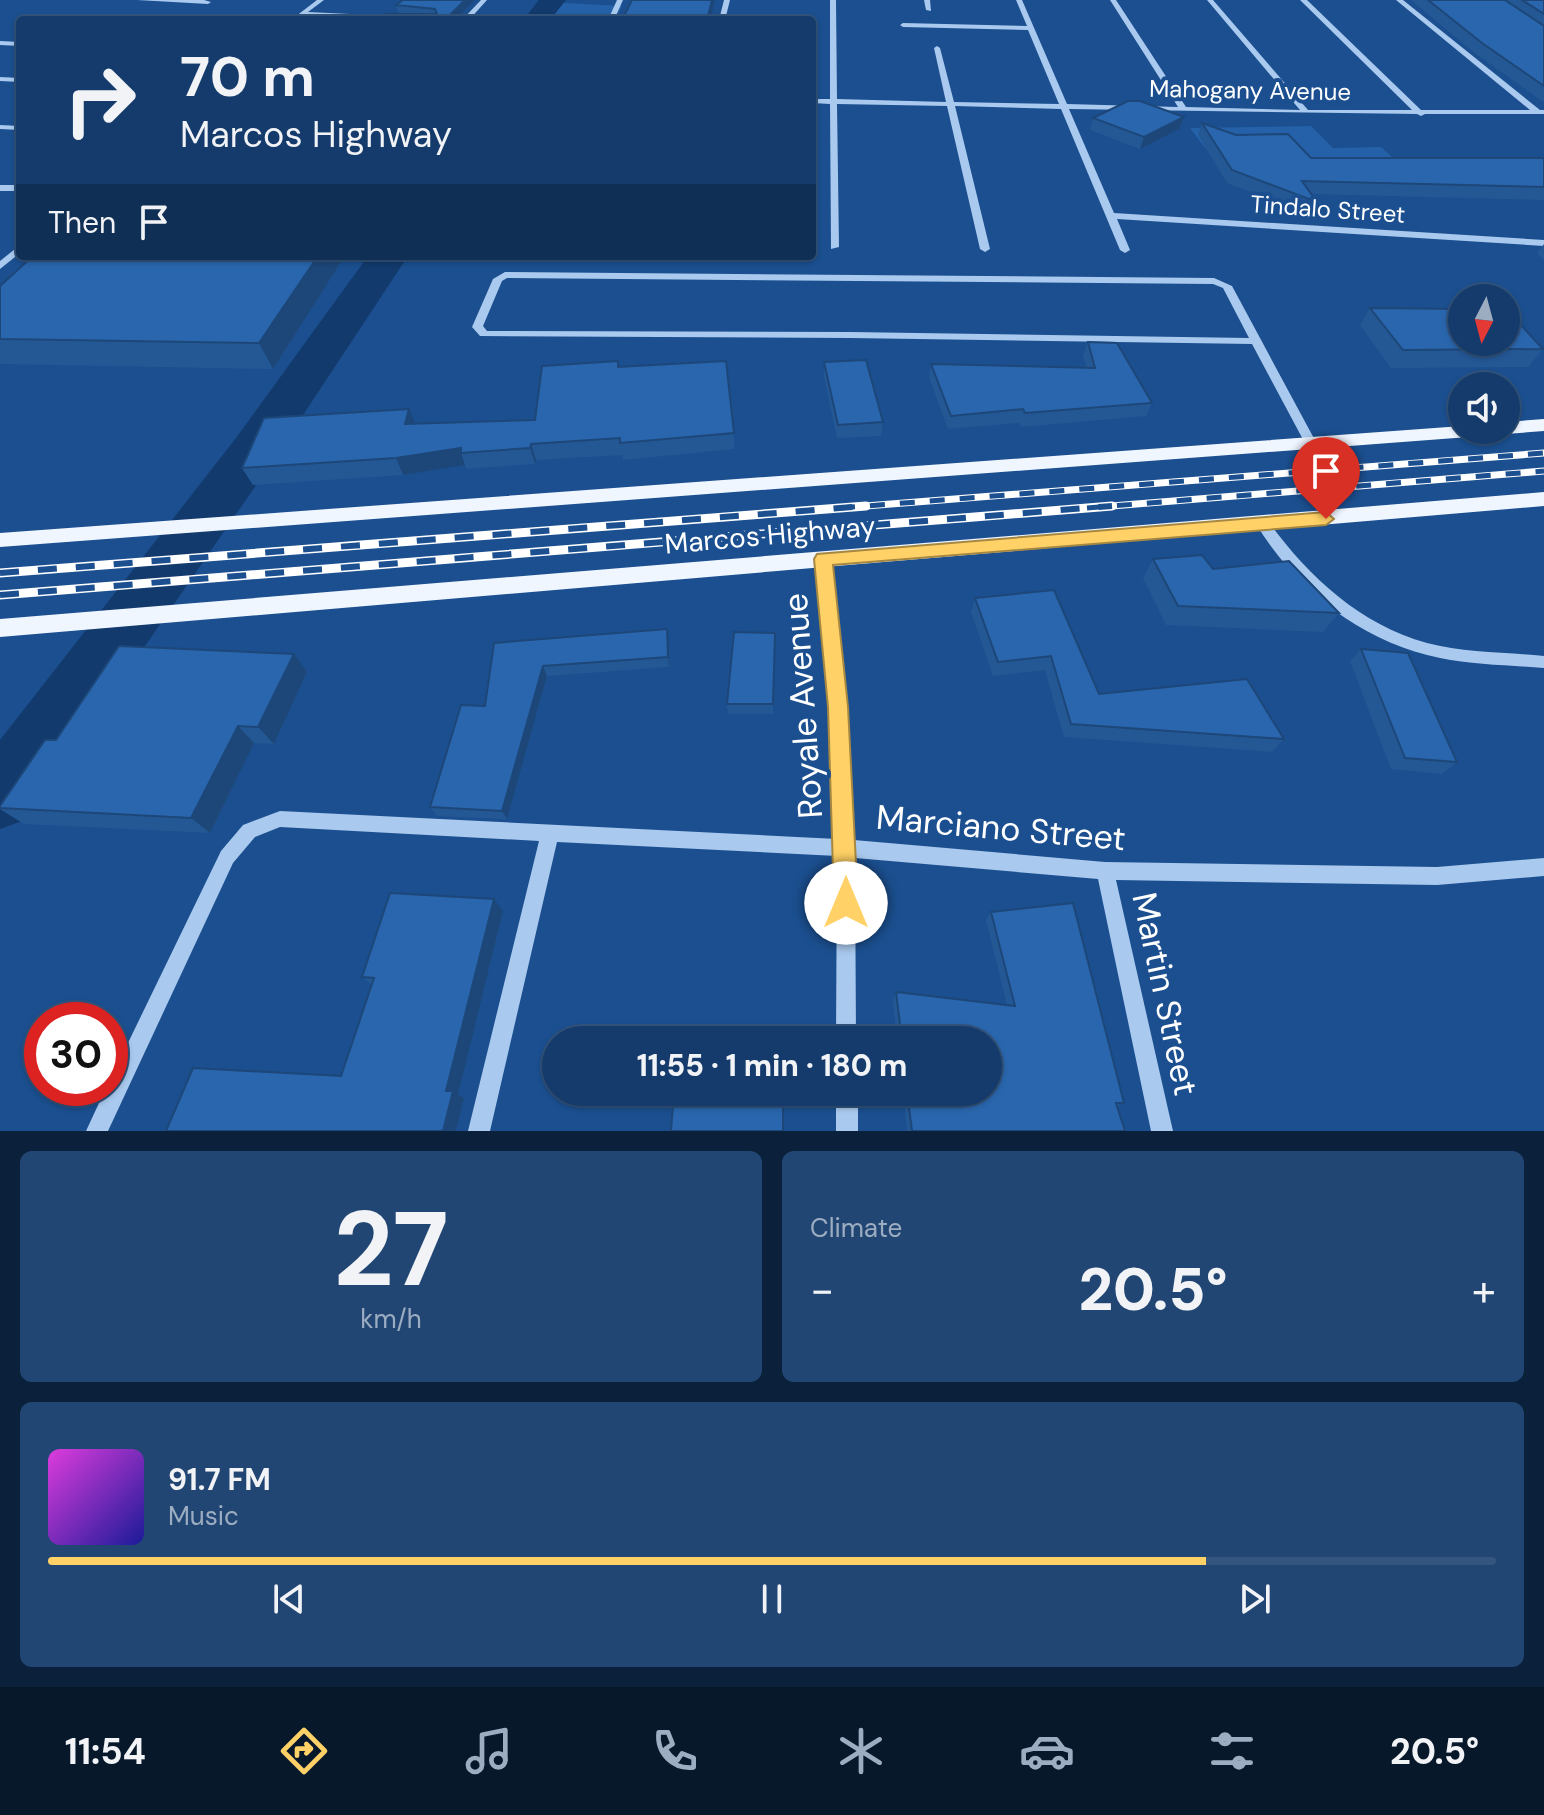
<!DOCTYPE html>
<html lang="en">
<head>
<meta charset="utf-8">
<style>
  :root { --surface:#143b6b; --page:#214673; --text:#f1f3f6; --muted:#9dadc1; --line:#33557e; --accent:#ffd166 }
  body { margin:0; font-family:"DM Sans",sans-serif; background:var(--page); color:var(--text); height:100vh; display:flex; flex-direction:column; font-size:30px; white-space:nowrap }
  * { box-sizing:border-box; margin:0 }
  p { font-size:26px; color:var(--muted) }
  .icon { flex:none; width:44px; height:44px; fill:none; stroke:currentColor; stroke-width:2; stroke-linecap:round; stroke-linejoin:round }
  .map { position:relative; height:1131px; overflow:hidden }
  .side { display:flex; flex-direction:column; gap:20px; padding:20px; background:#0b203b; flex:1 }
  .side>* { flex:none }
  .banner { position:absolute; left:16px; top:16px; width:800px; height:244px; border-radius:8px; box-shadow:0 2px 6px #0004,0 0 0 2px var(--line); background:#143b6b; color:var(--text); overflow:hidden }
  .needle { width:52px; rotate:186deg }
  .tools { position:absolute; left:1448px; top:284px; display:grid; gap:16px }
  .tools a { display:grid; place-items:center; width:72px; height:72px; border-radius:50%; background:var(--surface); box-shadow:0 2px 6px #0004,0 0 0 2px var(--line); font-size:40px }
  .speed { position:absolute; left:24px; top:1002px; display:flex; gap:16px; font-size:40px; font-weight:700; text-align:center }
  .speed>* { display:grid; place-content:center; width:104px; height:104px; border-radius:50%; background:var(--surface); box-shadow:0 2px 6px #0004,0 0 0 2px var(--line); line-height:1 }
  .speed .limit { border:12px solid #d22; background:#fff; color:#111 }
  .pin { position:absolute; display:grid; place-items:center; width:68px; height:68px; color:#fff; margin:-82px -34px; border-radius:50% 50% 50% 0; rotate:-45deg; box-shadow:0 0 8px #0007 }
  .pin .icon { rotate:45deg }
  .me { position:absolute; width:88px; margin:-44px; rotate:0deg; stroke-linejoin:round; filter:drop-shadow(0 0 6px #0008) }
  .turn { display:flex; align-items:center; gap:28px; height:168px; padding:0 32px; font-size:36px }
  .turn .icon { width:104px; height:104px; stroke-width:2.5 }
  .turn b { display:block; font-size:56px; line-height:68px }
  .then { display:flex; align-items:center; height:76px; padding:0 32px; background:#0003; gap:16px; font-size:30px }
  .big { font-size:60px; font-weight:800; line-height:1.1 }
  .side .card { flex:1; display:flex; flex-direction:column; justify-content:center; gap:12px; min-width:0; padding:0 28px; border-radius:12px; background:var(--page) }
  .side .dial { align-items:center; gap:0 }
  .dial b { font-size:104px; line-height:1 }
  .song { display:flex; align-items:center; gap:24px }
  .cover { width:96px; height:96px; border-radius:12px; background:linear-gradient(135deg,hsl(300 70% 55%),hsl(240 70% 35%)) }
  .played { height:8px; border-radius:4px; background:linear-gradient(90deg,var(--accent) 80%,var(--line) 80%) }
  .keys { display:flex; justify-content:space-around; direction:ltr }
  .heat { display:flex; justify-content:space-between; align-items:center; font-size:44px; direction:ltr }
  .side .tiles { flex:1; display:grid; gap:20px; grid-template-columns:1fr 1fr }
  .card:last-child { grid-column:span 2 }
  .trip { position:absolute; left:542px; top:1026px; width:460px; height:80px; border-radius:40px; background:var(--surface); box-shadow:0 2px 6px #0004,0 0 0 2px var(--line); font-weight:800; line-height:80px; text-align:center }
  .menu { display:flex; height:128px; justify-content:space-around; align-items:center; background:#08182b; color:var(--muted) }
  .menu .icon { width:56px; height:56px }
  .menu .selected { color:var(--accent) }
  .menu b { font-size:36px; color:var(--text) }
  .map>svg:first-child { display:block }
  .green { fill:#2461a8 }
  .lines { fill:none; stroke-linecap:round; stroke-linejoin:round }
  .river { fill:#123a6d; fill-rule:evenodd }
  .minor { fill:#a9c9ee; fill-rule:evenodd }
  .major { fill:#f0f6ff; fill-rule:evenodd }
  .rail-far1-casing { stroke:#fff; stroke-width:7 }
  .rail-casing { stroke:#fff; stroke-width:9 }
  .rail-far1 { stroke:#1b4f8f; stroke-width:5; stroke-dasharray:15; stroke-linecap:butt }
  .rail { stroke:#1b4f8f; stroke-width:6; stroke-dasharray:19; stroke-linecap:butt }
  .wall { fill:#245895 }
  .shaded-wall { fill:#1d4779 }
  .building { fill:#2a66ad; stroke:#1d4779; stroke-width:2 }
  .route { fill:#ffd166; stroke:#a68842; stroke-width:2 }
  .labels { text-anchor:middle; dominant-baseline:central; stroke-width:8; stroke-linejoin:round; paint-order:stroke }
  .far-street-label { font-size:24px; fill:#fff; stroke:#1b4f8f }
  .street-label { font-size:28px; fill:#fff; stroke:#1b4f8f }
  .near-street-label { font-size:34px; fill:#fff; stroke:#1b4f8f }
</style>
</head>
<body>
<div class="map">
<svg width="1544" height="1131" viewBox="0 0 1544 1131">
  <rect width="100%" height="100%" fill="#1b4f8f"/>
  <g class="green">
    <path d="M 546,2 L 622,6 L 615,20 L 532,20 Z"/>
    <path d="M 1311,126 L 1333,148 L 1381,147 L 1393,158 L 1305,171 L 1283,146 L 1205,148 L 1190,128 Z"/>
  </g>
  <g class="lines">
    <g class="river">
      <path d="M 539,0 L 566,0 L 550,20 L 523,20 Z"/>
      <path d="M 368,256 L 408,256 L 272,462 L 25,820 L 0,829 L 0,740 L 236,438 Z"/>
    </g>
    <g class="minor">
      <path d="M 137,0 L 204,0 L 211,2 L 208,4 Z"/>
      <path d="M 317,0 L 324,0 L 308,12 L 434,18 L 437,20 L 304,16 L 298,20 L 291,20 Z"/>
      <path d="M 481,0 L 487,0 L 469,20 L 462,20 Z"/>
      <path d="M 617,0 L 623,0 L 614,20 L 608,20 Z"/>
      <path d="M 724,0 L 730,0 L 725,20 L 719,20 Z"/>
      <path d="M 830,0 L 836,0 L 837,99 L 946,102 L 934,48 L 937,46 L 940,48 L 954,102 L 1059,104 L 1028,30 L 903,27 L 900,25 L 903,23 L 1027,26 L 1016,0 L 1022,0 L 1067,104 L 1178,107 L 1110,0 L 1116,0 L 1186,107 L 1300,110 L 1207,0 L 1213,0 L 1308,110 L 1412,110 L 1300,0 L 1307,0 L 1421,110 L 1530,110 L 1396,0 L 1403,0 L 1540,110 L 1544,110 L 1544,114 L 1425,114 L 1421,116 L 1417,114 L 1069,109 L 1114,213 L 1544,240 L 1544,246 L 1117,219 L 1130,250 L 1125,253 L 1120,250 L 1061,109 L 955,106 L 990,249 L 985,252 L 980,249 L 947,106 L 837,104 L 839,247 L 831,249 L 830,104 L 812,103 L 812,99 L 830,99 Z"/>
      <path d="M 924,0 L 930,0 L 931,11 L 926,10 Z"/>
      <path d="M 0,41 L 20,42 L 20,46 L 0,45 Z"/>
      <path d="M 0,77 L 20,78 L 20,82 L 0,81 Z"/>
      <path d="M 0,125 L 20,126 L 20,130 L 0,129 Z"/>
      <rect x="0" y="185" width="20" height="6"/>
      <path d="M 20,245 L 20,253 L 0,269 L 0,261 Z"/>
      <path d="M 505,272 L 1214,278 L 1232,286 L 1317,444 L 1315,447 L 1307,447 L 1252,344 L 850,338 L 480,336 L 472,327 L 493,279 ZM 507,278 L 1213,284 L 1223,288 L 1249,338 L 850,332 L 487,331 L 483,326 L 502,281 Z"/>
      <path d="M 1263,519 L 1268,521 C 1308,576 1359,624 1427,643 C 1465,653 1505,652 1544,656 L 1544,668 C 1509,665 1474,665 1440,658 C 1363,643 1296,590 1256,524 Z"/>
      <path d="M 823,554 L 830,559 L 846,707 L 854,840 L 1105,862 L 1437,867 L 1544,858 L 1544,876 L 1437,885 L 1116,880 L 1173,1131 L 1151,1131 L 1098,879 L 855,858 L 856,1040 L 836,1040 L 837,856 L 557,842 L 490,1131 L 468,1131 L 539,841 L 280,827 L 255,837 L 233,863 L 108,1131 L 86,1131 L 106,1088 L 110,1088 L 110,1080 L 221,851 L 243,825 L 280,811 L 837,839 L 830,707 L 816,559 Z"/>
      <rect x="836" y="1092" width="22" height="39"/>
    </g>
    <g class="major">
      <path d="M 1544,419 L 1544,431 L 1506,434 L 1499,430 L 1506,430 L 1506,422 Z"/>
      <path d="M 1462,426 L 1462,430 L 1491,430 L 1482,436 L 0,547 L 0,533 Z"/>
      <path d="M 1544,492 L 1544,506 L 0,637 L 0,619 Z"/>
    </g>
    <g class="rail-far1-casing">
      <g id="rail-far1">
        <path d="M 840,508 L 1544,453"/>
        <path d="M 1087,508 L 1544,471"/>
      </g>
    </g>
    <g class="rail-casing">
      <g id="rail">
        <path d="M 0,573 L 866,506"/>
        <path d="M 0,595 L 1112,506"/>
      </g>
    </g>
    <use href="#rail-far1" class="rail-far1"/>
    <use href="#rail" class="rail"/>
  </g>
  <g class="wall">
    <path d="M 475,0 L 455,20 L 380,20 L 399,14 L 396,5 Z"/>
    <path d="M 1411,0 L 1544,0 L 1544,101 L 1542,101 L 1476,54 Z"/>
    <path d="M 1184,117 L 1179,129 L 1140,149 L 1090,130 L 1093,118 Z"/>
    <path d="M 1202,123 L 1311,158 L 1544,158 L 1544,200 L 1311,194 L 1317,202 L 1310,215 L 1227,183 L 1198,135 Z"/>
    <path d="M 1544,244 L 1544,261 L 1537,253 Z"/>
    <path d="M 345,256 L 273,369 L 0,364 L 0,286 Z"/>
    <path d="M 1370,308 L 1543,349 L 1528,367 L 1391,368 L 1360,325 Z"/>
    <path d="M 1088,342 L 1152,403 L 1146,416 L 1021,427 L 1019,423 L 948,429 L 929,377 L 931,364 L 1087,368 L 1083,355 Z"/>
    <path d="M 824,362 L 883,422 L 881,436 L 837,438 L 824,376 Z"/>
    <path d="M 619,367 L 734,433 L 734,449 L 623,460 L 622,455 L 536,460 L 535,464 L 467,469 L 465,465 L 403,475 L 253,485 L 242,468 L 415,424 L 535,420 Z"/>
    <path d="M 1153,559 L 1339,613 L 1323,632 L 1166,625 L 1143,578 Z"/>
    <path d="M 975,598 L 1099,694 L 1284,739 L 1272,752 L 1064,737 L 1045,670 L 993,676 L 971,612 Z"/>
    <path d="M 775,633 L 773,714 L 728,714 L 727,704 Z"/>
    <path d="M 669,639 L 669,667 L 547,676 L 507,819 L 437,816 L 430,807 L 485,706 L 494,643 Z"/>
    <path d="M 1361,649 L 1457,762 L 1442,774 L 1391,769 L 1350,661 Z"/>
    <path d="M 307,672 L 274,744 L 254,743 L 210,833 L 24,824 L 0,809 L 0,806 L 56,740 Z"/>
    <path d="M 503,911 L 458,1095 L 464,1098 L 456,1131 L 166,1131 L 341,1076 L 372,985 L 362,977 Z"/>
    <path d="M 991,912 L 1124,1103 L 1117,1106 L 1125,1131 L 907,1131 L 903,1092 L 988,1092 L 988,1040 L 897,1040 L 893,1000 L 896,992 L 1007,1005 L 986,920 Z"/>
  </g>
  <g class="shaded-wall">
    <path d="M 465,0 L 475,0 L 455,20 L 445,20 Z"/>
    <path d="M 712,0 L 715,0 L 710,20 L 707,20 Z"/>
    <path d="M 1184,117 L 1179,129 L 1140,149 L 1144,137 Z"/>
    <path d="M 318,256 L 345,256 L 273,369 L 259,343 Z"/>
    <path d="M 409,409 L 416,426 L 405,424 Z"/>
    <path d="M 531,444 L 536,460 L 535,464 L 530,448 Z"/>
    <path d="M 461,448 L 461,453 L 465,465 L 403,475 L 396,458 Z"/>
    <path d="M 667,629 L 669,639 L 669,667 L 668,657 Z"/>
    <path d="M 294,654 L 307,672 L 274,744 L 258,727 Z"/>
    <path d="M 543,666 L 547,676 L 507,819 L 502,811 Z"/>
    <path d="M 238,726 L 254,743 L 210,833 L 191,818 Z"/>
    <path d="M 494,899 L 503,911 L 458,1095 L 464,1098 L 456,1131 L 443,1131 L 446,1091 Z"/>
  </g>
  <g class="building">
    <path d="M 403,0 L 465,0 L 445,20 L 380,20 L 386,14 L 437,14 L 435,9 L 396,5 Z"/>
    <path d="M 632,0 L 712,0 L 707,20 L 622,20 Z"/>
    <path d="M 1428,0 L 1505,0 L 1544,26 L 1544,86 L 1482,43 Z"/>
    <path d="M 1522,0 L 1544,0 L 1544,14 Z"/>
    <path d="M 1128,101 L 1140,101 L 1184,117 L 1144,137 L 1093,118 Z"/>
    <path d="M 1202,123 L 1236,135 L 1288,134 L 1311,158 L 1544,158 L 1544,187 L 1302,181 L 1317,202 L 1232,170 Z"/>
    <path d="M 33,256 L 318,256 L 259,343 L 0,339 L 0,286 Z"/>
    <path d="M 1370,308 L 1462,309 L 1462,342 L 1506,342 L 1506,309 L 1543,349 L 1403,350 Z"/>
    <path d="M 1088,342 L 1117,343 L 1152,403 L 1025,413 L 1023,409 L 951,416 L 931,364 L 1095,368 Z"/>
    <path d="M 866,360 L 883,422 L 838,425 L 824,362 Z"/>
    <path d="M 618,361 L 618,367 L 726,361 L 734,433 L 620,443 L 620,438 L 531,444 L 530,448 L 461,453 L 461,448 L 396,458 L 242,468 L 264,418 L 409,409 L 405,424 L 535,420 L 542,366 Z"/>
    <path d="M 1202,555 L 1213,569 L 1289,561 L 1339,613 L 1178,606 L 1153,559 Z"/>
    <path d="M 1054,590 L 1099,694 L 1247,679 L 1284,739 L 1071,724 L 1051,656 L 998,662 L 975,598 Z"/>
    <path d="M 667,629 L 668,657 L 543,666 L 502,811 L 430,807 L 461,705 L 485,706 L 494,643 Z"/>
    <path d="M 734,632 L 775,633 L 773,704 L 727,704 Z"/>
    <path d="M 119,646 L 294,654 L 258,727 L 238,726 L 191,818 L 0,808 L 0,806 L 45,740 L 56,740 Z"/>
    <path d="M 1361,649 L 1408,653 L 1457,762 L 1405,758 Z"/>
    <path d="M 390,893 L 494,899 L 446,1091 L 453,1091 L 443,1131 L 166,1131 L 193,1068 L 341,1076 L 374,978 L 362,977 Z"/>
    <path d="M 1073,903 L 1124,1103 L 1116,1103 L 1125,1131 L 912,1131 L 907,1092 L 988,1092 L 988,1040 L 902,1040 L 896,992 L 1015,1006 L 991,912 Z"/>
    <path d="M 674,1092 L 783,1092 L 783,1131 L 671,1131 Z"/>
  </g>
  <path class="route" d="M 1326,512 L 1334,519 L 1326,525 L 833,565 L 848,707 L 858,903 L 854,911 L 846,915 L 837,911 L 834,903 L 828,707 L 814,559 L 817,554 Z"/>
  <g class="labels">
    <g class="far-street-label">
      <text transform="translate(1250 90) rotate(1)">Mahogany Avenue</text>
      <text transform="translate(1328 209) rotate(4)">Tindalo Street</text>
    </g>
    <g class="street-label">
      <text transform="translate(770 535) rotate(-5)">Marcos Highway</text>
    </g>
    <g class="near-street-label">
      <text transform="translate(803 706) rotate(-94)">Royale Avenue</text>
      <text transform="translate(1001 828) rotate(5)">Marciano Street</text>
      <text transform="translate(1165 994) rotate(78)">Martin Street</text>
    </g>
  </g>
</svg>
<div class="tools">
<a><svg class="needle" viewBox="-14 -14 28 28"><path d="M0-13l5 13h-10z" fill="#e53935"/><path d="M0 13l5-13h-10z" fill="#9dadc1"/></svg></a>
<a><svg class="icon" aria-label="sound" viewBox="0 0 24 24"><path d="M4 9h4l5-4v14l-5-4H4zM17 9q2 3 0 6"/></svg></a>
</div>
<div class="speed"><div class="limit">30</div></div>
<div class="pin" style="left:1326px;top:519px;background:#d93025"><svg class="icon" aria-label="arrive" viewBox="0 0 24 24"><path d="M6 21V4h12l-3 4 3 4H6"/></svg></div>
<svg class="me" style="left:846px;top:903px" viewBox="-20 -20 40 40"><circle r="19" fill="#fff"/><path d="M0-13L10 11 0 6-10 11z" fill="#ffd166"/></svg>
<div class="trip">11:55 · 1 min · 180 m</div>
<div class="banner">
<div class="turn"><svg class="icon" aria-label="right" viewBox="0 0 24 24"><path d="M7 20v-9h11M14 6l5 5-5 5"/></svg><div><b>70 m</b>Marcos Highway</div></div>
<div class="then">Then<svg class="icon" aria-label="arrive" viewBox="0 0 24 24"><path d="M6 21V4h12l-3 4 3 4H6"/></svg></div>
</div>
</div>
<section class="side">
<div class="tiles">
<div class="card dial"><b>27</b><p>km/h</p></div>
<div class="card"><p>Climate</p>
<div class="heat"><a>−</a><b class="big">20.5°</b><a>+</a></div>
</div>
<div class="card">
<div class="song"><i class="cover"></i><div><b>91.7 FM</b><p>Music</p></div></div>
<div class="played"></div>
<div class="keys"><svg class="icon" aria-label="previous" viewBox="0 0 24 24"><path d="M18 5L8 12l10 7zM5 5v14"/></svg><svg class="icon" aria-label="pause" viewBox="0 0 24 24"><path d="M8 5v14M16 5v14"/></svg><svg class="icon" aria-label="next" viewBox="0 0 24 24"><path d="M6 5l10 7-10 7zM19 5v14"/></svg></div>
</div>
</div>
</section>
<nav class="menu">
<b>11:54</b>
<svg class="icon selected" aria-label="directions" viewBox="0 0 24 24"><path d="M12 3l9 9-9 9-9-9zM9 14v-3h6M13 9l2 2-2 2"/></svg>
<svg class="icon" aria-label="music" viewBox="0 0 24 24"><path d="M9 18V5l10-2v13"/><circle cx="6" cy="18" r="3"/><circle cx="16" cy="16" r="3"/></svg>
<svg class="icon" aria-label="phone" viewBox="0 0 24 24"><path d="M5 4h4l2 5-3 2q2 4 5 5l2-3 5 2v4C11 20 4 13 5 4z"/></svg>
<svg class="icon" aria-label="climate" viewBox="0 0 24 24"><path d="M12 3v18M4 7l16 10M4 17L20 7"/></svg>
<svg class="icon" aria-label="car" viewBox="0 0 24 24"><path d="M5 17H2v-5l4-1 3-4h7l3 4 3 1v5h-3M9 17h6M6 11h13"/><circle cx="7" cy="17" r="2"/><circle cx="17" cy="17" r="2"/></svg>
<svg class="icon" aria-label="filters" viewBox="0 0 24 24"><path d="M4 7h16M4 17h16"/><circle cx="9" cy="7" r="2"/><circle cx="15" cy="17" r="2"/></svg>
<b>20.5°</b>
</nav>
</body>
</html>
